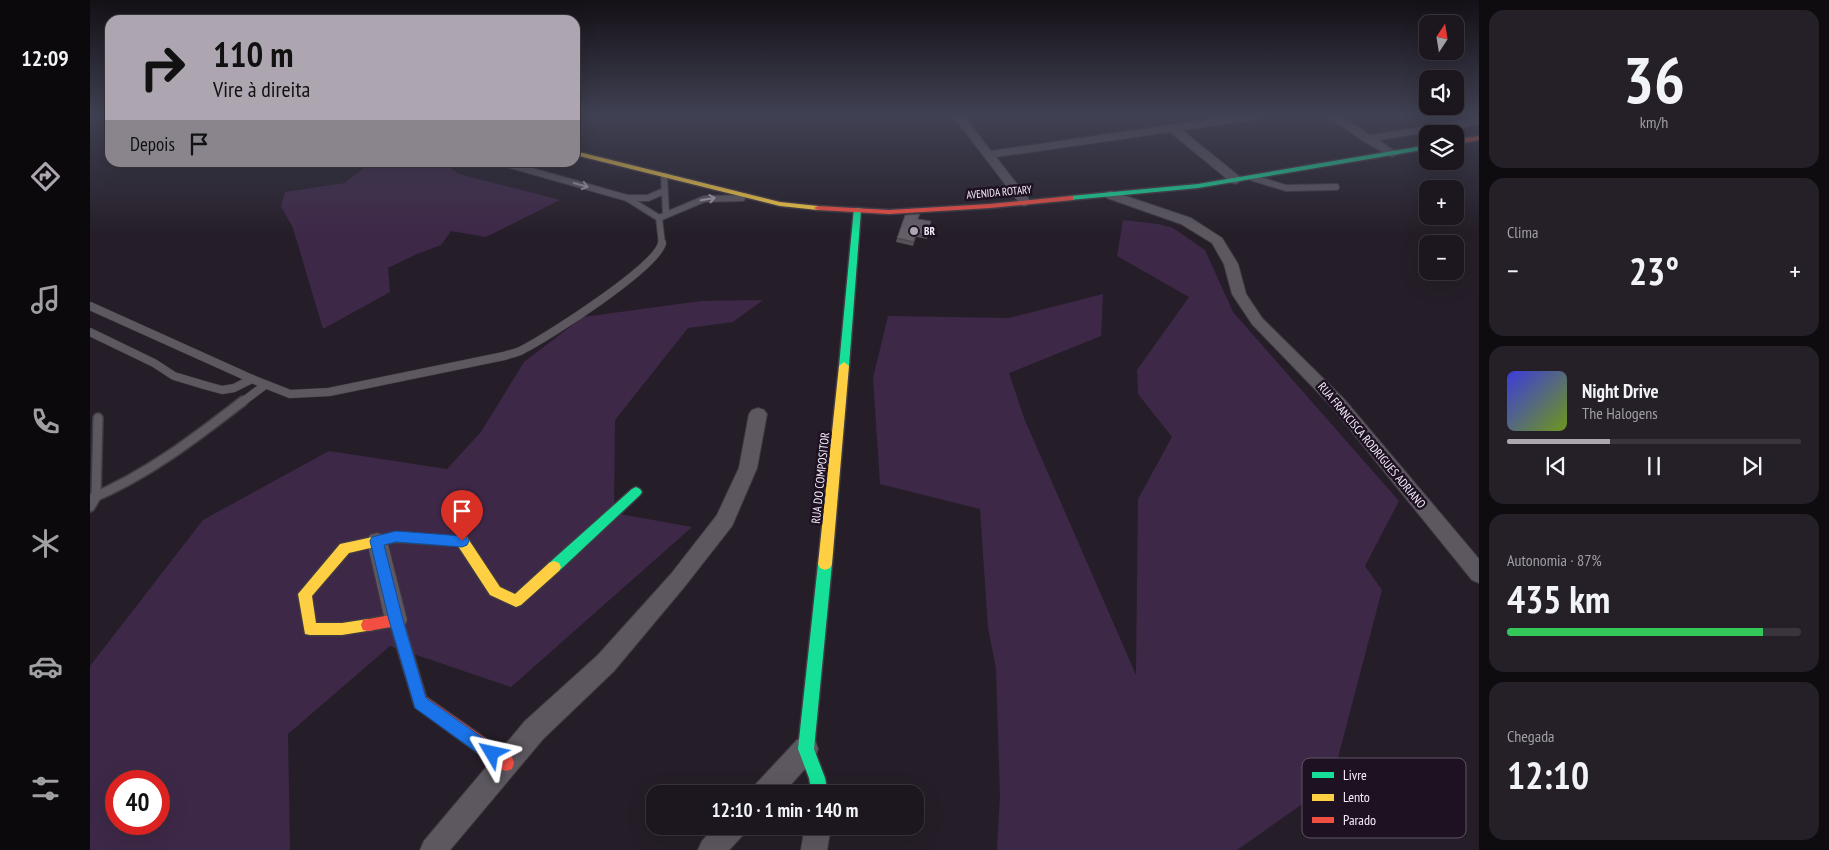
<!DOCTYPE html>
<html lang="pt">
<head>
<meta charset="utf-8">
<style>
  :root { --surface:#1c161e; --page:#251f27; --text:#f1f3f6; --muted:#a09fa4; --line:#3a353c; --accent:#ada5b0 }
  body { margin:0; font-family:"PT Sans Narrow",sans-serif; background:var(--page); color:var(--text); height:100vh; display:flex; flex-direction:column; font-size:19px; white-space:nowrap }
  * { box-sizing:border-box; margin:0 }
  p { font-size:16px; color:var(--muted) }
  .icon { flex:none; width:28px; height:28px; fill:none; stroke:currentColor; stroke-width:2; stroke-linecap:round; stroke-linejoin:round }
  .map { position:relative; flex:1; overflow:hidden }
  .side { display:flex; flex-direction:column; gap:10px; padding:10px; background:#0f0c10; width:350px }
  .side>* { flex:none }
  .guide { position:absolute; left:15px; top:15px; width:475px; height:152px; border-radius:15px; box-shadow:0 5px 20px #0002,0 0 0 1px var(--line); background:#ada5b0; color:#111; overflow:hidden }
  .needle { width:32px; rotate:12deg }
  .buttons { position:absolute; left:1329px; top:15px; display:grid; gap:10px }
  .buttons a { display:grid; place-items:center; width:45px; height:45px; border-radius:10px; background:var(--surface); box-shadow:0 5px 20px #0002,0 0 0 1px var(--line); font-size:25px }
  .speed { position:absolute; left:15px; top:770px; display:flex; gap:10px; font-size:25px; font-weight:700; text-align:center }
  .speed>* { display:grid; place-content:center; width:65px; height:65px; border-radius:50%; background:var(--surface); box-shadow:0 5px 20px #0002,0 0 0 1px var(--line); line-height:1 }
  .speed .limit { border:8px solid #d22; background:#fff; color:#111 }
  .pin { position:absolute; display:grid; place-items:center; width:42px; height:42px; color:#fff; margin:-51px -21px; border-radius:50% 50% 50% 0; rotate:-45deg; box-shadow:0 0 5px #0007 }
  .pin .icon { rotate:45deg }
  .me { position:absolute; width:55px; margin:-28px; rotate:306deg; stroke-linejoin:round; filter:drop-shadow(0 0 4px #0008) }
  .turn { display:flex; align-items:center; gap:18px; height:105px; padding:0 25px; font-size:22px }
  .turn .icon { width:65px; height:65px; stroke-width:2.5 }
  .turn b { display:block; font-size:35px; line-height:42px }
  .then { display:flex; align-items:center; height:48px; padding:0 25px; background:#0003; gap:10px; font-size:19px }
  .big { font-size:38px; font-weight:700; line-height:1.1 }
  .side .card { flex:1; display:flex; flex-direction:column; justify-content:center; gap:8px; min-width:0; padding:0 18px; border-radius:15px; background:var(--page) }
  .side .dial { align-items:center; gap:0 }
  .dial b { font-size:65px; line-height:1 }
  .song { display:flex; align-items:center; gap:15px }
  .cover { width:60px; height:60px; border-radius:8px; background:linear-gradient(135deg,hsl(240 70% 55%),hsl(80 70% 35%)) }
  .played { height:5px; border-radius:2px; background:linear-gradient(90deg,var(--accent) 35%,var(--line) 35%) }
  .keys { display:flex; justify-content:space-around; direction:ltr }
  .heat { display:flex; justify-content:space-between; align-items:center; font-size:28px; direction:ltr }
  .charge { height:8px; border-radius:4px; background:linear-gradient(90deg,#34c759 87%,var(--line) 0) }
  .trip { position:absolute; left:556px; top:785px; width:278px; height:50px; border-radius:15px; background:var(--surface); box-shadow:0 5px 20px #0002,0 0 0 1px var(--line); font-weight:700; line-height:50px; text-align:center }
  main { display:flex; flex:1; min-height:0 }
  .tab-bar { display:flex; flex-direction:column; width:90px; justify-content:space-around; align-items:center; background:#0b090c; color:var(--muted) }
  .tab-bar .icon { width:35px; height:35px }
  .tab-bar .selected { color:var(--accent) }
  .tab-bar b { font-size:22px; color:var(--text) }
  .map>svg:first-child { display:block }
  .green { fill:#3e2848; fill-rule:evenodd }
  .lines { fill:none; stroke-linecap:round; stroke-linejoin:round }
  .lane-far2-casing { stroke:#403a42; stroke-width:8 }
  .lane-far1-casing { stroke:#403a42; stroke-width:9 }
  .lane-casing { stroke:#403a42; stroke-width:12 }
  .street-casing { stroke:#403a42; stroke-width:2 }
  .fast-casing { stroke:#403a42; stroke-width:3 }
  .slow-casing { stroke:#403a42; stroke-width:3 }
  .jam-casing { stroke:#403a42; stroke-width:3 }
  .lane-far2 { stroke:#5d5860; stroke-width:6 }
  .lane-far1 { stroke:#5d5860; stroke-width:8 }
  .lane { stroke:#5d5860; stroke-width:9 }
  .street { fill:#5d5860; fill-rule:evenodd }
  .fast { fill:#16e098; fill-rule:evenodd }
  .slow { fill:#ffcf43; fill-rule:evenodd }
  .jam { fill:#f24e42; fill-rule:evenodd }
  .wall { fill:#565159 }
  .building { fill:#645e67; stroke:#464248 }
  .oneway { stroke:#aaa3ad }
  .route { fill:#1a73e8; stroke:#114b97 }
  .poi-dot { fill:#ada5b0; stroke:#1d1122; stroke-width:2 }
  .labels { text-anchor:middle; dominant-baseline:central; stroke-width:5; stroke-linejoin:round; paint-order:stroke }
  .far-street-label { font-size:11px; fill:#f6eefa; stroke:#1d1122 }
  .far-poi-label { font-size:11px; font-weight:bold; fill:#f6eefa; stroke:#1d1122; text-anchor:start }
  .street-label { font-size:12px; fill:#f6eefa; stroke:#1d1122 }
  .key { fill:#1d1122; stroke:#5e5363; stroke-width:1 }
  .key-label { font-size:14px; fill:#f6eefa }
</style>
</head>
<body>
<main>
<nav class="tab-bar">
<b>12:09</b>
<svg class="icon selected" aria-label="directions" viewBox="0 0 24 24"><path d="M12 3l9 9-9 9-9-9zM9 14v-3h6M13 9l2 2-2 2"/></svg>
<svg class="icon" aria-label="music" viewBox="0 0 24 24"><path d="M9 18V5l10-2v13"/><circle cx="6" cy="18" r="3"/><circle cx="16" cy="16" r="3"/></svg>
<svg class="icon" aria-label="phone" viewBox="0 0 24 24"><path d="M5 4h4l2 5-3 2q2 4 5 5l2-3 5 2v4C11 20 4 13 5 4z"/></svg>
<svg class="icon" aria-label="climate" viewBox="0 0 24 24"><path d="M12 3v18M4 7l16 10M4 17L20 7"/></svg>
<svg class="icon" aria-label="car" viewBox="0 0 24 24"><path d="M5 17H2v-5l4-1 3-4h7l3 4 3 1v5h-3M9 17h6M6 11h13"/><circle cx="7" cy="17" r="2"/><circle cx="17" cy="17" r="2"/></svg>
<svg class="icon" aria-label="filters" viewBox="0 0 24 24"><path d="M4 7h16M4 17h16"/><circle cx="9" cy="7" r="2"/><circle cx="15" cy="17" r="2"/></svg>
</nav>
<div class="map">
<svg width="1389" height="850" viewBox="0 0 1389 850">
  <rect width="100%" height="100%" fill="#251e28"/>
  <g class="green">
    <path d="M 279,163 L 354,163 L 369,174 L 470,200 L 396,237 L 361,231 L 351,245 L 327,254 L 298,268 L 300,292 L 233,329 L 203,228 L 191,206 L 195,192 L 255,183 Z"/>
    <path d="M 1033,220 L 1068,224 L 1083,228 L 1115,250 L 1143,312 L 1309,501 L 1275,566 L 1292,590 L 1241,784 L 1147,850 L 907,850 L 910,797 L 906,668 L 898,628 L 890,509 L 790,484 L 783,378 L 798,316 L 919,318 L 1013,294 L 1011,336 L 919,373 L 934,418 L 1046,675 L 1048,499 L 1082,437 L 1048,394 L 1047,370 L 1099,297 L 1027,256 Z"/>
    <path d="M 673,300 L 643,322 L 598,328 L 525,420 L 524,513 L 602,527 L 421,687 L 300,646 L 198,734 L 200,850 L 0,850 L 0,666 L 113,520 L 239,451 L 357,469 L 391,432 L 434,362 L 493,317 L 611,301 ZM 26,781 L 69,781 L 69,824 L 26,824 Z"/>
  </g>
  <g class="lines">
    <g class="lane-far2-casing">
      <g id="lane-far2">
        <path d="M 410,162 L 537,198 L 558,198 L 574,191"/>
        <path d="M 574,176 L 576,214"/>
        <path d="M 1163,178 L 1196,188 L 1246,187"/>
        <path d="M 537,198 L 569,218 L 572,244"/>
        <path d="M 569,218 L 614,199 L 652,198"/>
      </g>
    </g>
    <g class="lane-far1-casing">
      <g id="lane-far1">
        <path d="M 0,306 L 162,379 L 200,394 L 239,392 L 414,356 C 420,354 427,353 432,350 C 458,337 567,267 572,243"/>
        <path d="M 0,332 L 64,363 L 84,376 L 114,385 L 132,390 L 144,388 L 162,379"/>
        <path d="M 151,403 L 175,385"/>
      </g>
    </g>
    <g class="lane-casing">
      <g id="lane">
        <path d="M 0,499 C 57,475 104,439 153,401"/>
        <path d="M 0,507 L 6,497 L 8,418"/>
      </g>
    </g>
    <g class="street-casing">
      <g id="street">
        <path d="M 863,116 L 874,116 L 901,151 L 1143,116 L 1174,116 L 1169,119 L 1092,130 L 1150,177 L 1152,180 L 1146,184 L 1142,183 L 1080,132 L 906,157 L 941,202 L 935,206 L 931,205 Z"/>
        <path d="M 1238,116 L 1251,116 L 1280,135 L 1389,118 L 1389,124 L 1289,140 L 1306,152 L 1308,154 L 1302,157 L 1273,141 Z"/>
        <path d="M 1021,191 L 1101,218 L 1132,238 L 1148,264 L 1156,294 L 1172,318 L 1254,399 L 1389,559 L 1389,583 L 1382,580 L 1242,407 L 1162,324 L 1142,294 L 1134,264 L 1122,243 L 1091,224 L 1017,198 L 1015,195 L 1017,192 Z"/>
        <path d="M 668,408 L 674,410 L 677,414 L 667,468 L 642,526 L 595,586 L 524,671 L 453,739 L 360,850 L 330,850 L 334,841 L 435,721 L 508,655 L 581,574 L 627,515 L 649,468 L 659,414 L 662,410 Z"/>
        <path d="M 287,533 L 294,535 L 297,541 L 317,620 L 314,627 L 306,630 L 298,627 L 295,620 L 277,541 L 280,535 Z"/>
        <path d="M 716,737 L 725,740 L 728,749 L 725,758 L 692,794 L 661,794 L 665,785 L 707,740 Z"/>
        <path d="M 626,826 L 657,826 L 653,835 L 639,850 L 608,850 L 612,841 Z"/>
        <path d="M 715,826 L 741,826 L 737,850 L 711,850 Z"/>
      </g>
    </g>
    <g class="fast-casing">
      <g id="fast">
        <path d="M 1338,145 L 1338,149 L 1108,188 L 980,200 L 976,198 L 980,196 L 1108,184 Z"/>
        <path d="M 764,208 L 770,208 L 771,210 L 759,366 L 754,370 L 749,366 Z"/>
        <path d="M 546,487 L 550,489 L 552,492 L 550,495 L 469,571 L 464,573 L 459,571 L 457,567 L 459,563 L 542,489 Z"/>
        <path d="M 735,558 L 740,560 L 742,564 L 724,749 L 735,778 L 738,794 L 722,794 L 719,778 L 708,749 L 728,564 L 730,560 Z"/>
      </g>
    </g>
    <g class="slow-casing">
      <g id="slow">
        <path d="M 485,151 L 690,202 L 728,206 L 732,208 L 728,210 L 690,206 L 485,155 Z"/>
        <path d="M 754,362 L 759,366 L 742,564 L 740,568 L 735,570 L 730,568 L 728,564 L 749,366 Z"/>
        <path d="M 306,532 L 377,537 L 410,587 L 425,594 L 459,563 L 464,561 L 469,563 L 471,567 L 469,571 L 431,605 L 426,607 L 400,595 L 368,546 L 306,542 L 259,553 L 222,596 L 226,623 L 252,623 L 278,619 L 283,620 L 285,625 L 283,630 L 252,635 L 220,635 L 215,634 L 208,594 L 250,544 Z"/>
      </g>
    </g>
    <g class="jam-casing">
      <g id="jam">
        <path d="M 1389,136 L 1389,140 L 1365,144 L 1365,140 Z"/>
        <path d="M 980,196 L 983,196 L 983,200 L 900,208 L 799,214 L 728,210 L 724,208 L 728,206 L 799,210 L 900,204 Z"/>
        <path d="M 306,614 L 311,616 L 313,620 L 336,697 L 422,757 L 424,763 L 422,769 L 416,771 L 410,769 L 325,707 L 301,627 L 278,631 L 273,630 L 271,625 L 273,620 Z"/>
      </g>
    </g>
    <use href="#lane-far2" class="lane-far2"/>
    <use href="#lane-far1" class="lane-far1"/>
    <use href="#lane" class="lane"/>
    <use href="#street" class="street"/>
    <use href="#fast" class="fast"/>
    <use href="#slow" class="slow"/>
    <use href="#jam" class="jam"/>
  </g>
  <path class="wall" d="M 829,219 L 841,221 L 837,239 L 826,237 L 823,246 L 806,242 L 807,238 Z"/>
  <path class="building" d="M 830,214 L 828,219 L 841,221 L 838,235 L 826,233 L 824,242 L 807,238 L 815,215 Z"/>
  <defs><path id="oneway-shaft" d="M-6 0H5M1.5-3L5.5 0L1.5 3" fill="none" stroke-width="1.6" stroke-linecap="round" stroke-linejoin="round" transform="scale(1.25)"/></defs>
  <g class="oneway">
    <use href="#oneway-shaft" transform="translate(491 185) rotate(15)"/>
    <use href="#oneway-shaft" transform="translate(618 199) rotate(-10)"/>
  </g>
  <linearGradient id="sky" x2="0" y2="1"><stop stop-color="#141016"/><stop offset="0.49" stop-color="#404153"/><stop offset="1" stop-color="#404153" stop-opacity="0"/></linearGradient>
  <rect width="1389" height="235" fill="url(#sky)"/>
  <path class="route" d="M 306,531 L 372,536 L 377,538 L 379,541 L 377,545 L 372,547 L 306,542 L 294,545 L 313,620 L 336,698 L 407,748 L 410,753 L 407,759 L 402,761 L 396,759 L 325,708 L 299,620 L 280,541 L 282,537 Z"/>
  <circle class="poi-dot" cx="824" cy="231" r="5"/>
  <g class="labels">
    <g class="far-street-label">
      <text transform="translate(909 192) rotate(-5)">AVENIDA ROTARY</text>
    </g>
    <g class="far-poi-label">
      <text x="834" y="231">BR</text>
    </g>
    <g class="street-label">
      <text transform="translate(1282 445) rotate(50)">RUA FRANCISCA RODRIGUES ADRIANO</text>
      <text transform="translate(730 478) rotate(-84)">RUA DO COMPOSITOR</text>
    </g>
  </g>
  <rect x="1212" y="758" width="164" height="80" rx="8" class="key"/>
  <rect x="1222" y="772" width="22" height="6" fill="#16e098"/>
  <rect x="1222" y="794" width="22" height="7" fill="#ffcf43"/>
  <rect x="1222" y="817" width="22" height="6" fill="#f24e42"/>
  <g class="key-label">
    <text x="1253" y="780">Livre</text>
    <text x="1253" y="802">Lento</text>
    <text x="1253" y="825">Parado</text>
  </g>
</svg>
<div class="buttons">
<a><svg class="needle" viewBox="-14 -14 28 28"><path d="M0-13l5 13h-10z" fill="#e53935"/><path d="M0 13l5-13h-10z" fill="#a09fa4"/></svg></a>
<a><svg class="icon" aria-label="sound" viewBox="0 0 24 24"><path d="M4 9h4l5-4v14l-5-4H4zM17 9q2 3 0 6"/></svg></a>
<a><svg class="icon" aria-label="layers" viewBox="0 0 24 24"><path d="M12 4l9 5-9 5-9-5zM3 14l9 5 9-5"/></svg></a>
<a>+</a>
<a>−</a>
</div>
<div class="speed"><div class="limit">40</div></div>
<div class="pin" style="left:372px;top:541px;background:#d93025"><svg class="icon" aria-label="arrive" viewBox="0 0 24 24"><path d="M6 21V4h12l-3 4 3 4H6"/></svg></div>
<svg class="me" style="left:402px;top:753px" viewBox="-20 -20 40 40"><path d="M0-17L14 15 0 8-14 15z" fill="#1a73e8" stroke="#fff" stroke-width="4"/></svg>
<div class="trip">12:10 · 1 min · 140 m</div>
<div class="guide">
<div class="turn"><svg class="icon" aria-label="right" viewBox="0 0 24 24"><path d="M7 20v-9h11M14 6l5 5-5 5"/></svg><div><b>110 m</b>Vire à direita</div></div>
<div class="then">Depois<svg class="icon" aria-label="arrive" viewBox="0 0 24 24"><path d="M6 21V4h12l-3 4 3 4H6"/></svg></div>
</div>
</div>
<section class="side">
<div class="card dial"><b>36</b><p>km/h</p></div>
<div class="card"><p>Clima</p>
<div class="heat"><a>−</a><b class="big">23°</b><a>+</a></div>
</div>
<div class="card">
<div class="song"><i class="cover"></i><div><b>Night Drive</b><p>The Halogens</p></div></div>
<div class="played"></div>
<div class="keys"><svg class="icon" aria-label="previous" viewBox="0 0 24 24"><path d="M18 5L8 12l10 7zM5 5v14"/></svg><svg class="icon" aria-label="pause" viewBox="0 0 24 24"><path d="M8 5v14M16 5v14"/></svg><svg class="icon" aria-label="next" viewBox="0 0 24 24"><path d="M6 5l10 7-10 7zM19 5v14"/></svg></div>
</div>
<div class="card"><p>Autonomia · 87%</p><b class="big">435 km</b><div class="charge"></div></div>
<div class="card"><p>Chegada</p><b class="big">12:10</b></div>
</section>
</main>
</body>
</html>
